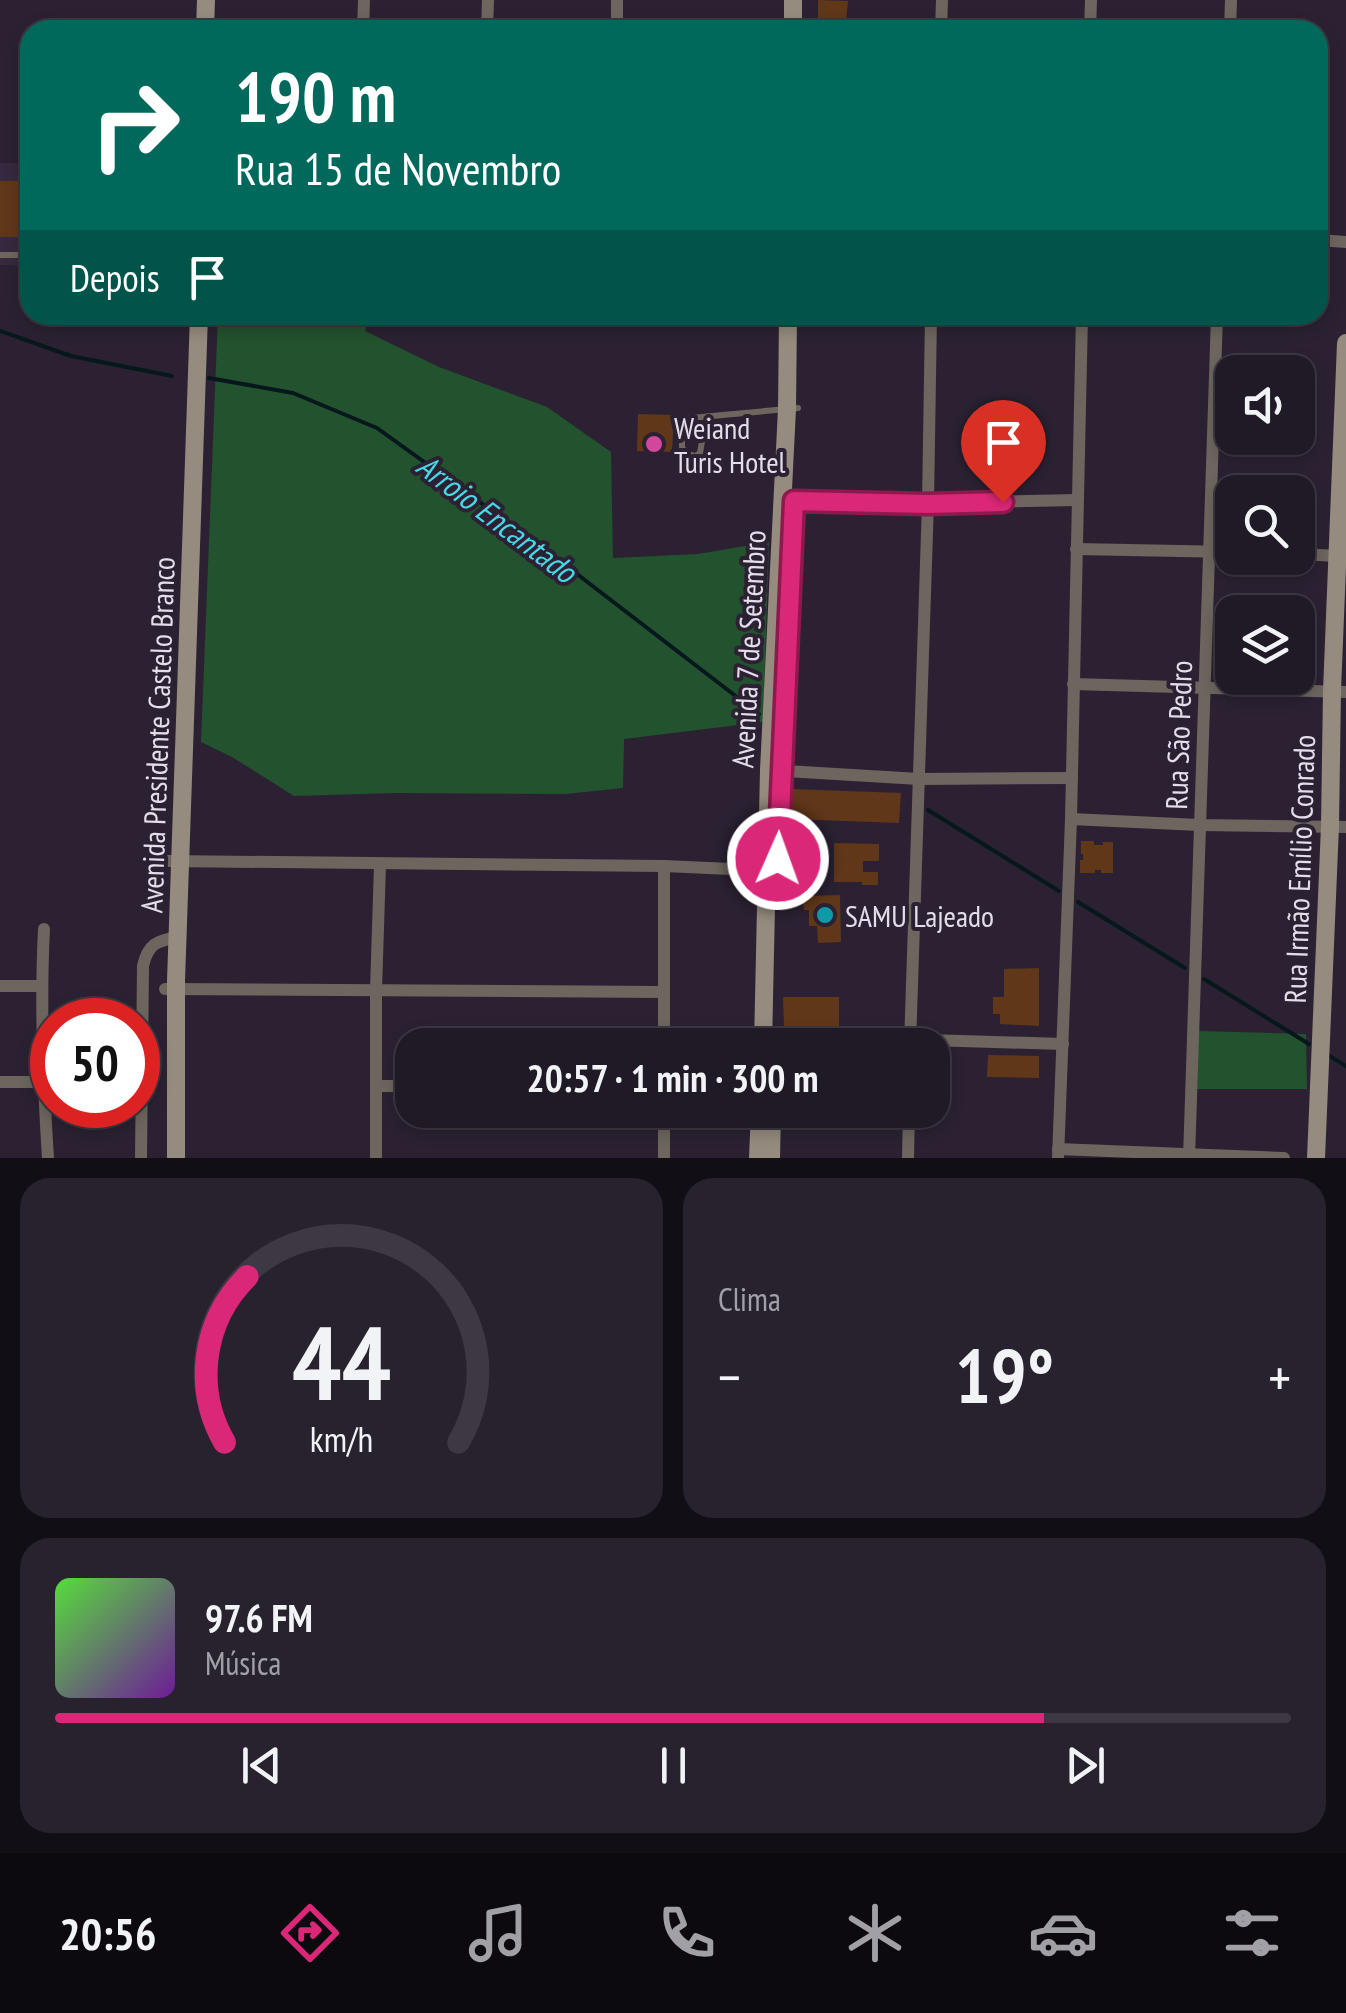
<!DOCTYPE html>
<html lang="pt">
<head>
<meta charset="utf-8">
<style>
  :root { --surface:#201926; --page:#28222e; --text:#f1f3f6; --muted:#a2a0a7; --line:#3d3843; --accent:#db2777 }
  body { margin:0; font-family:"PT Sans Narrow",sans-serif; background:var(--page); color:var(--text); height:100vh; display:flex; flex-direction:column; font-size:38px; white-space:nowrap }
  * { box-sizing:border-box; margin:0 }
  p { font-size:32px; color:var(--muted) }
  .icon { flex:none; width:55px; height:55px; fill:none; stroke:currentColor; stroke-width:2; stroke-linecap:round; stroke-linejoin:round }
  .map { position:relative; height:1158px; overflow:hidden }
  .drawer { display:flex; flex-direction:column; gap:20px; padding:20px; background:#120e15; flex:1 }
  .drawer>* { flex:none }
  .banner { position:absolute; left:20px; top:20px; width:1308px; height:305px; border-radius:30px; box-shadow:0 5px 15px #0003,0 0 0 2px var(--line); background:#00695c; color:#fff; overflow:hidden }
  .tools { position:absolute; left:1215px; top:355px; display:grid; gap:20px }
  .tools a { display:grid; place-items:center; width:100px; height:100px; border-radius:20px; background:var(--surface); box-shadow:0 5px 15px #0003,0 0 0 2px var(--line); font-size:50px }
  .speed { position:absolute; left:30px; top:998px; display:flex; gap:20px; font-size:50px; font-weight:700; text-align:center }
  .speed>* { display:grid; place-content:center; width:130px; height:130px; border-radius:50%; background:var(--surface); box-shadow:0 5px 15px #0003,0 0 0 2px var(--line); line-height:1 }
  .speed .limit { border:15px solid #d22; background:#fff; color:#111 }
  .pin { position:absolute; display:grid; place-items:center; width:85px; height:85px; color:#fff; margin:-102px -42px; border-radius:50% 50% 50% 0; rotate:-45deg; box-shadow:0 0 10px #0007 }
  .pin .icon { rotate:45deg }
  .me { position:absolute; width:110px; margin:-55px; rotate:2deg; stroke-linejoin:round; filter:drop-shadow(0 0 8px #0008) }
  .turn { display:flex; align-items:center; gap:35px; height:210px; padding:0 50px; font-size:45px }
  .turn .icon { width:130px; height:130px; stroke-width:2.5 }
  .turn b { display:block; font-size:70px; line-height:85px }
  .then { display:flex; align-items:center; height:95px; padding:0 50px; background:#0003; gap:20px; font-size:38px }
  .big { font-size:75px; font-weight:800; line-height:1.1 }
  .drawer .widget { flex:1; display:flex; flex-direction:column; justify-content:center; gap:15px; min-width:0; padding:0 35px; border-radius:30px; background:var(--page) }
  .drawer .dial { align-items:center; gap:0 }
  .dial svg { height:260px; overflow:visible; fill:none; stroke:var(--line); stroke-width:7; stroke-linecap:round; text-anchor:middle }
  .dial text { fill:var(--text); stroke:none }
  .song { display:flex; align-items:center; gap:30px }
  .cover { width:120px; height:120px; border-radius:15px; background:linear-gradient(135deg,hsl(110 70% 55%),hsl(280 70% 35%)) }
  .played { height:10px; border-radius:5px; background:linear-gradient(90deg,var(--accent) 80%,var(--line) 80%) }
  .keys { display:flex; justify-content:space-around; direction:ltr }
  .heat { display:flex; justify-content:space-between; align-items:center; font-size:55px; direction:ltr }
  .drawer .tiles { flex:1; display:grid; gap:20px; grid-template-columns:1fr 1fr }
  .widget:last-child { grid-column:span 2 }
  .trip { position:absolute; left:395px; top:1028px; width:555px; height:100px; border-radius:30px; background:var(--surface); box-shadow:0 5px 15px #0003,0 0 0 2px var(--line); font-weight:800; line-height:100px; text-align:center }
  .dock { display:flex; height:160px; justify-content:space-around; align-items:center; background:#0d0a0f; color:var(--muted) }
  .dock .icon { width:70px; height:70px }
  .dock .selected { color:var(--accent) }
  .dock b { font-size:45px; color:var(--text) }
  .map>svg:first-child { display:block }
  .built { fill:#36293f }
  .green { fill:#23522f }
  .lines { fill:none; stroke-linecap:round; stroke-linejoin:round }
  .stream { stroke:#06181b; stroke-width:4 }
  .building { fill:#613719 }
  .lane { stroke:#6d665e; stroke-width:6 }
  .street { stroke:#6d665e; stroke-width:12 }
  .secondary { stroke:#958b7e; stroke-width:18 }
  .route-casing { stroke:#8e194d; stroke-width:25 }
  .route { stroke:#db2777; stroke-width:18 }
  .hotel-dot { fill:#d1479c; stroke:#2b2132; stroke-width:4 }
  .culture-dot { fill:#0f9aa8; stroke:#2b2132; stroke-width:4 }
  .labels { text-anchor:middle; dominant-baseline:central; stroke-width:8; stroke-linejoin:round; paint-order:stroke }
  .poi-label { font-size:30px; fill:#e5deea; stroke:#2b2132; text-anchor:start }
  .street-label { font-size:30px; fill:#e5deea; stroke:#2b2132 }
  .water-label { font-size:32px; font-style:italic; fill:#45d8e7; stroke:#2b2132 }
</style>
</head>
<body>
<div class="map">
<svg width="1346" height="1158" viewBox="0 0 1346 1158">
  <rect width="100%" height="100%" fill="#2b2132"/>
  <path class="built" d="M 0,163 L 30,163 L 30,266 L 0,265 Z"/>
  <g class="green">
    <path d="M 218,315 L 369,315 L 365,331 L 439,367 L 547,407 L 611,452 L 613,558 L 698,554 L 769,542 L 763,722 L 624,739 L 623,788 L 566,794 L 395,793 L 294,796 L 232,757 L 201,742 Z"/>
    <path d="M 1198,1031 L 1306,1034 L 1307,1089 L 1197,1089 Z"/>
  </g>
  <g class="lines">
    <g class="stream">
      <path d="M 0,331 L 71,356 L 172,376"/>
      <path d="M 209,378 L 293,393 L 377,428 L 538,544 L 759,714"/>
      <path d="M 928,810 L 1059,891"/>
      <path d="M 1078,902 L 1185,968"/>
      <path d="M 1204,979 L 1309,1044"/>
      <path d="M 1328,1055 L 1346,1066"/>
    </g>
  </g>
  <g class="building">
    <path d="M 818,0 L 848,1 L 845,30 L 818,30 Z"/>
    <rect x="0" y="181" width="30" height="56"/>
    <path d="M 638,414 L 674,415 L 672,452 L 637,451 Z"/>
    <path d="M 792,789 L 901,793 L 899,823 L 791,819 Z"/>
    <path d="M 1081,841 L 1094,841 L 1094,845 L 1103,845 L 1103,842 L 1113,842 L 1113,873 L 1101,873 L 1101,870 L 1095,870 L 1095,873 L 1080,873 L 1080,860 L 1083,860 L 1083,854 L 1081,854 Z"/>
    <path d="M 834,843 L 879,844 L 879,861 L 863,861 L 863,872 L 878,872 L 878,885 L 862,885 L 862,882 L 834,882 Z"/>
    <path d="M 840,895 L 841,942 L 818,943 L 817,926 L 809,926 L 809,910 L 804,910 L 803,899 L 809,899 L 809,896 Z"/>
    <path d="M 1039,968 L 1039,1026 L 1000,1024 L 1000,1014 L 993,1014 L 993,997 L 1004,997 L 1004,969 Z"/>
    <path d="M 783,997 L 839,997 L 839,1026 L 784,1027 Z"/>
    <path d="M 988,1055 L 1039,1056 L 1039,1078 L 987,1077 Z"/>
  </g>
  <g class="lines">
    <g class="lane">
      <path d="M 0,255 L 30,255"/>
      <path d="M 712,416 L 682,419 L 682,447 L 686,454 L 696,456 L 700,453 L 705,424 L 712,416 L 798,408"/>
    </g>
    <g class="street">
      <path d="M 363,30 L 364,0"/>
      <path d="M 487,30 L 488,0"/>
      <path d="M 617,30 L 617,0"/>
      <path d="M 941,30 L 942,0"/>
      <path d="M 1090,30 L 1091,0"/>
      <path d="M 1230,30 L 1231,0"/>
      <path d="M 1318,240 L 1346,242"/>
      <path d="M 782,501 L 928,503 L 1077,500"/>
      <path d="M 1076,549 L 1232,552"/>
      <path d="M 1298,554 L 1338,556"/>
      <path d="M 1073,684 L 1346,692"/>
      <path d="M 769,770 L 919,779 L 1072,778"/>
      <path d="M 1071,819 L 1199,825 L 1346,827"/>
      <path d="M 168,861 L 664,866 L 777,871"/>
      <path d="M 44,929 C 40,1006 43,1081 48,1158"/>
      <path d="M 0,986 L 41,986"/>
      <path d="M 165,989 L 664,992"/>
      <path d="M 763,1035 L 1063,1044"/>
      <path d="M 664,1045 L 664,866"/>
      <path d="M 910,1045 L 928,503 L 931,315"/>
      <path d="M 0,1082 L 43,1082"/>
      <path d="M 376,1086 L 412,1086"/>
      <path d="M 1058,1149 L 1284,1158"/>
      <path d="M 141,1158 L 143,966 C 148,944 156,941 178,937"/>
      <path d="M 376,1158 L 376,990 L 380,865"/>
      <path d="M 664,1158 L 664,1110"/>
      <path d="M 908,1158 L 909,1110"/>
      <path d="M 1058,1158 L 1071,819 L 1082,315"/>
      <path d="M 1189,1158 L 1217,315"/>
    </g>
    <g class="secondary">
      <path d="M 205,30 L 206,0"/>
      <path d="M 793,30 L 793,0"/>
      <path d="M 763,1045 L 769,770 L 787,409 L 788,315"/>
      <path d="M 176,1158 L 176,981 L 199,315"/>
      <path d="M 758,1158 L 760,1110"/>
      <path d="M 771,1158 L 772,1110"/>
      <path d="M 1316,1158 L 1330,826 L 1332,691 L 1346,343"/>
    </g>
  </g>
  <g class="lines">
    <g class="route-casing">
      <path id="route" d="M 778,859 L 794,501 L 928,504 L 1003,502"/>
    </g>
    <use href="#route" class="route"/>
  </g>
  <circle class="hotel-dot" cx="654" cy="444" r="10"/>
  <circle class="culture-dot" cx="825" cy="915" r="10"/>
  <g class="labels">
    <g class="poi-label">
      <text x="674" y="427">Weiand<tspan x="674" dy="34">Turis Hotel</tspan></text>
      <text x="845" y="915">SAMU Lajeado</text>
    </g>
    <g class="street-label">
      <text transform="translate(748 649) rotate(-87)">Avenida 7 de Setembro</text>
      <text transform="translate(157 735) rotate(-88)">Avenida Presidente Castelo Branco</text>
      <text transform="translate(1178 735) rotate(-88)">Rua São Pedro</text>
      <text transform="translate(1299 869) rotate(-88)">Rua Irmão Emílio Conrado</text>
    </g>
    <g class="water-label">
      <text transform="translate(497 518) rotate(37)">Arroio Encantado</text>
    </g>
  </g>
</svg>
<div class="tools">
<a><svg class="icon" aria-label="sound" viewBox="0 0 24 24"><path d="M4 9h4l5-4v14l-5-4H4zM17 9q2 3 0 6"/></svg></a>
<a><svg class="icon" aria-label="search" viewBox="0 0 24 24"><circle cx="10" cy="10" r="6"/><path d="M15 15l6 6"/></svg></a>
<a><svg class="icon" aria-label="layers" viewBox="0 0 24 24"><path d="M12 4l9 5-9 5-9-5zM3 14l9 5 9-5"/></svg></a>
</div>
<div class="speed"><div class="limit">50</div></div>
<div class="pin" style="left:1003px;top:502px;background:#d93025"><svg class="icon" aria-label="arrive" viewBox="0 0 24 24"><path d="M6 21V4h12l-3 4 3 4H6"/></svg></div>
<svg class="me" style="left:778px;top:859px" viewBox="-20 -20 40 40"><circle r="17" fill="#db2777" stroke="#fff" stroke-width="3"/><path d="M0-11L8 9 0 5-8 9z" fill="#fff"/></svg>
<div class="trip">20:57 · 1 min · 300 m</div>
<div class="banner">
<div class="turn"><svg class="icon" aria-label="right" viewBox="0 0 24 24"><path d="M7 20v-9h11M14 6l5 5-5 5"/></svg><div><b>190 m</b>Rua 15 de Novembro</div></div>
<div class="then">Depois<svg class="icon" aria-label="arrive" viewBox="0 0 24 24"><path d="M6 21V4h12l-3 4 3 4H6"/></svg></div>
</div>
</div>
<section class="drawer">
<div class="tiles">
<div class="widget dial"><svg viewBox="0 0 100 80">
<path d="M14 69A42 42 0 1 1 86 69"/>
<path d="M14 69A42 42 0 0 1 21 18" stroke="#db2777"/>
<text x="50" y="56" font-size="32" font-weight="700">44</text>
<text x="50" y="72" font-size="11">km/h</text>
</svg></div>
<div class="widget"><p>Clima</p>
<div class="heat"><a>−</a><b class="big">19°</b><a>+</a></div>
</div>
<div class="widget">
<div class="song"><i class="cover"></i><div><b>97.6 FM</b><p>Música</p></div></div>
<div class="played"></div>
<div class="keys"><svg class="icon" aria-label="previous" viewBox="0 0 24 24"><path d="M18 5L8 12l10 7zM5 5v14"/></svg><svg class="icon" aria-label="pause" viewBox="0 0 24 24"><path d="M8 5v14M16 5v14"/></svg><svg class="icon" aria-label="next" viewBox="0 0 24 24"><path d="M6 5l10 7-10 7zM19 5v14"/></svg></div>
</div>
</div>
</section>
<nav class="dock">
<b>20:56</b>
<svg class="icon selected" aria-label="directions" viewBox="0 0 24 24"><path d="M12 3l9 9-9 9-9-9zM9 14v-3h6M13 9l2 2-2 2"/></svg>
<svg class="icon" aria-label="music" viewBox="0 0 24 24"><path d="M9 18V5l10-2v13"/><circle cx="6" cy="18" r="3"/><circle cx="16" cy="16" r="3"/></svg>
<svg class="icon" aria-label="phone" viewBox="0 0 24 24"><path d="M5 4h4l2 5-3 2q2 4 5 5l2-3 5 2v4C11 20 4 13 5 4z"/></svg>
<svg class="icon" aria-label="climate" viewBox="0 0 24 24"><path d="M12 3v18M4 7l16 10M4 17L20 7"/></svg>
<svg class="icon" aria-label="car" viewBox="0 0 24 24"><path d="M5 17H2v-5l4-1 3-4h7l3 4 3 1v5h-3M9 17h6M6 11h13"/><circle cx="7" cy="17" r="2"/><circle cx="17" cy="17" r="2"/></svg>
<svg class="icon" aria-label="filters" viewBox="0 0 24 24"><path d="M4 7h16M4 17h16"/><circle cx="9" cy="7" r="2"/><circle cx="15" cy="17" r="2"/></svg>
</nav>
</body>
</html>
